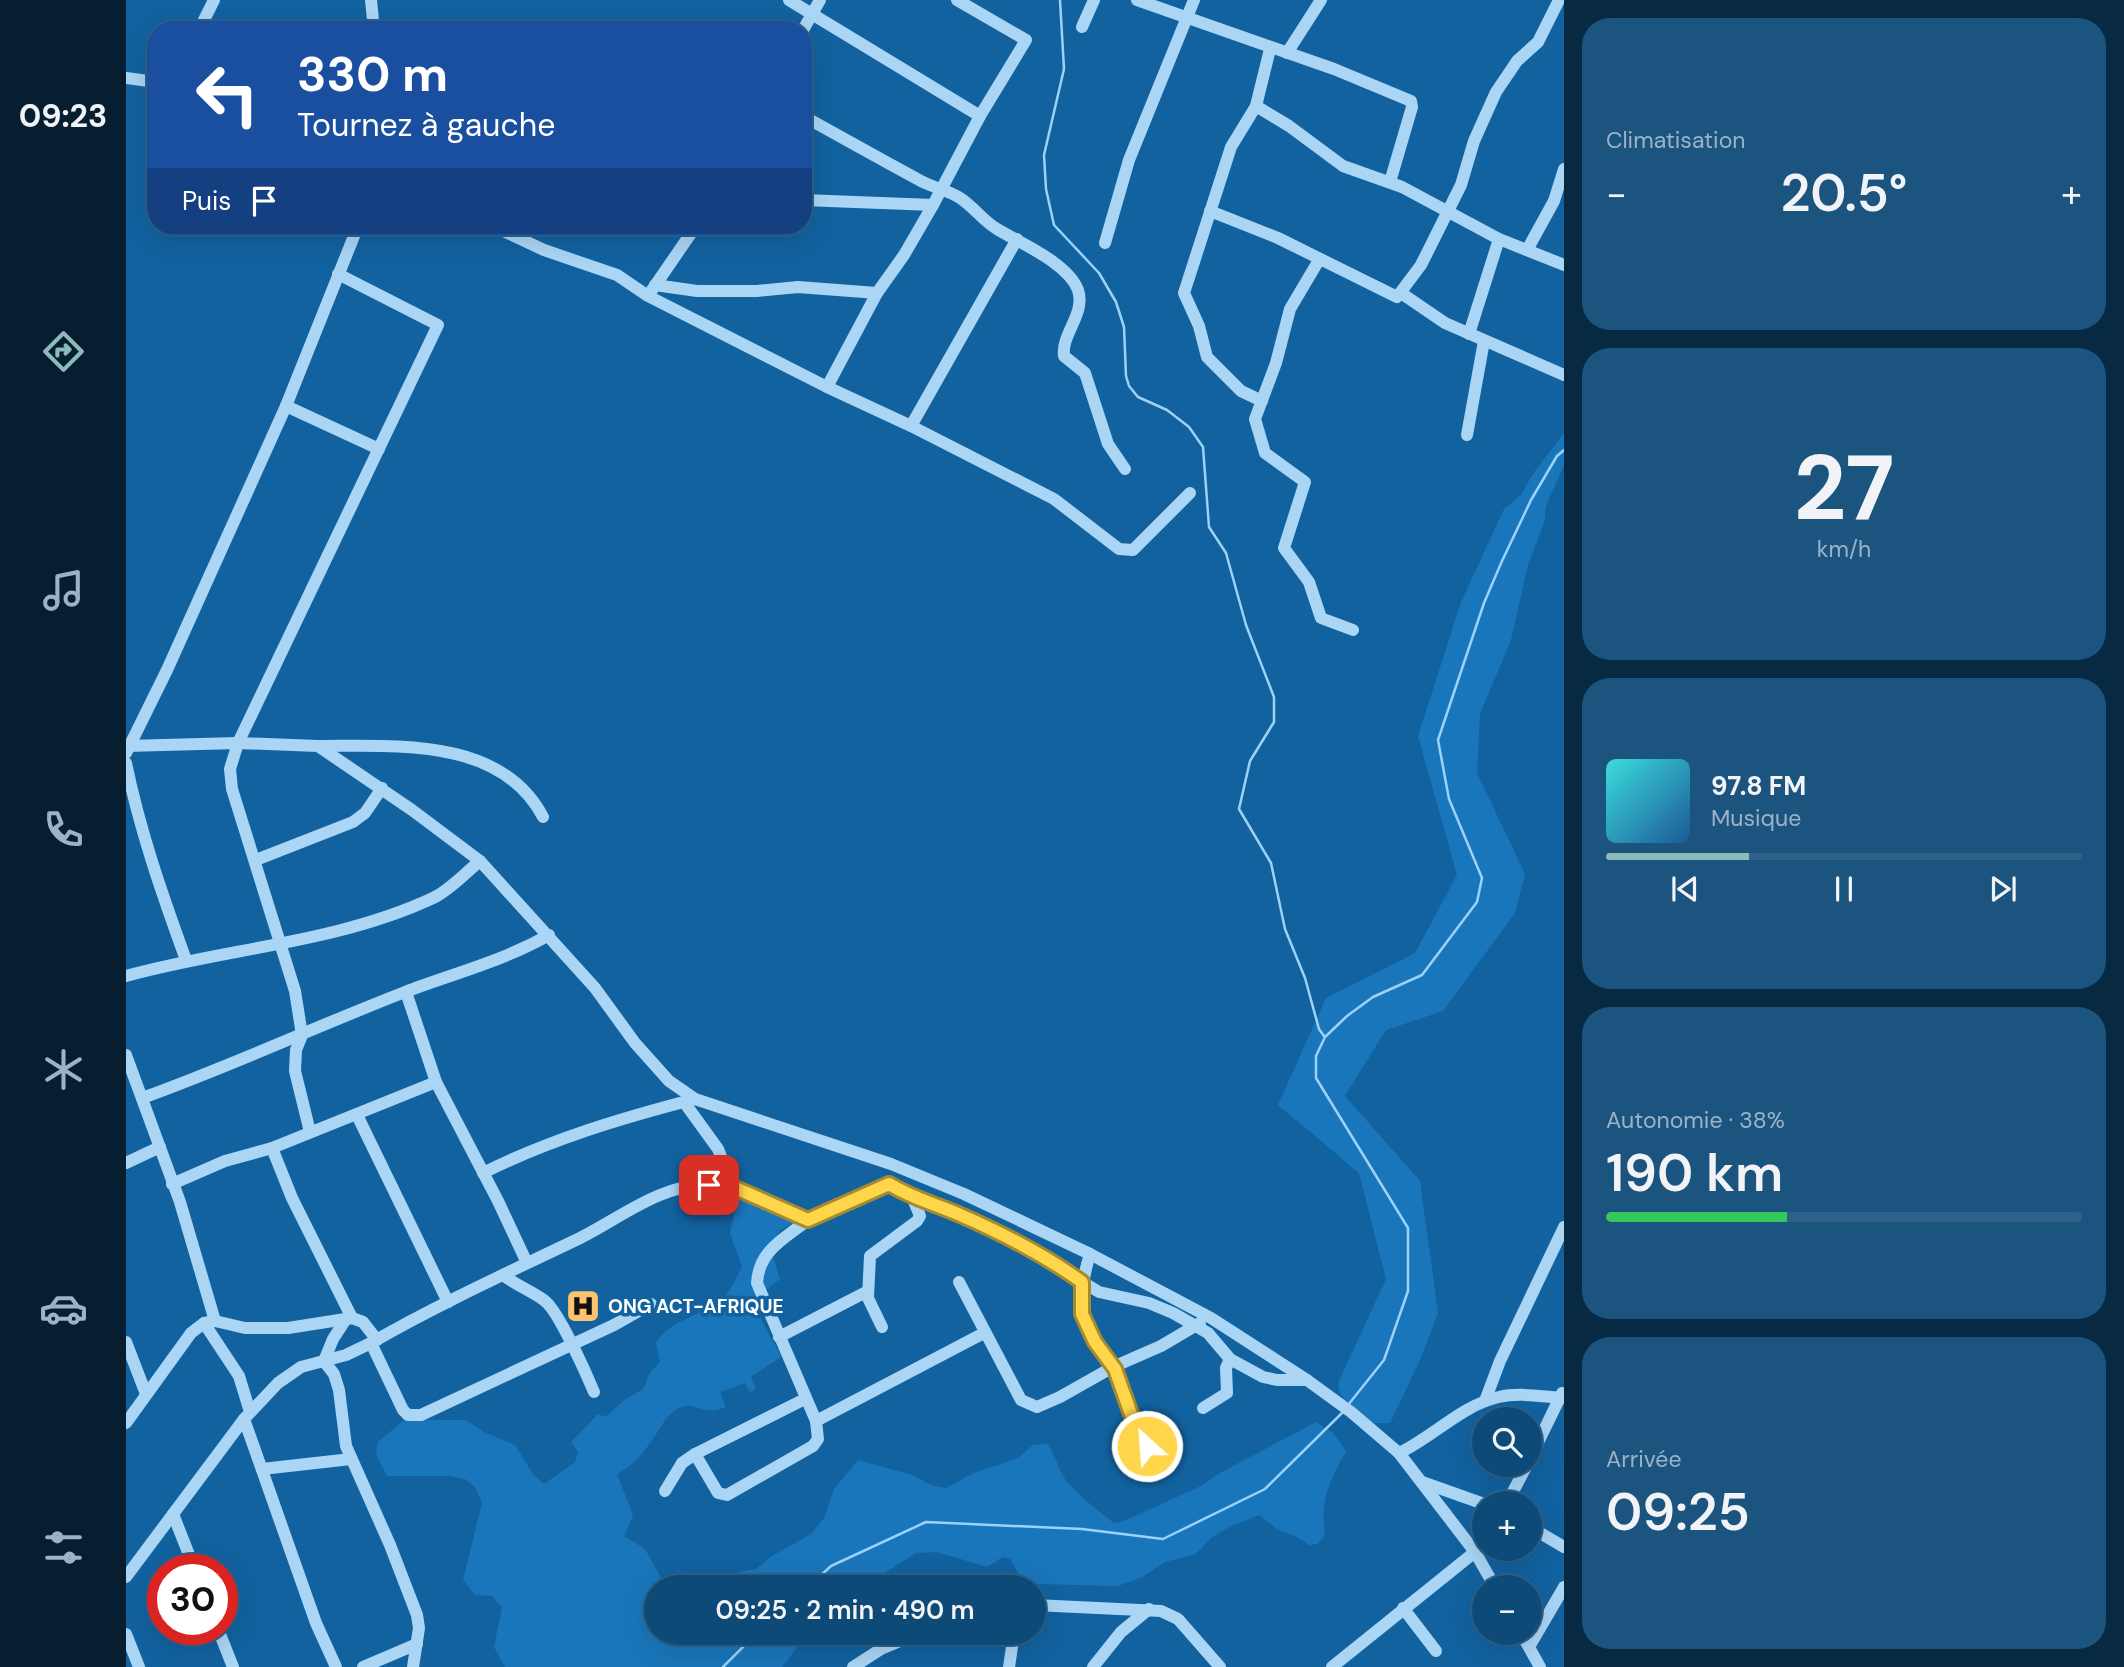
<!DOCTYPE html>
<html lang="fr">
<head>
<meta charset="utf-8">
<style>
  :root { --surface:#0e4a78; --page:#1c5480; --text:#f1f3f6; --muted:#9bb3c6; --line:#2e628a; --accent:#8bbbb9 }
  body { margin:0; font-family:"DM Sans",sans-serif; background:var(--page); color:var(--text); height:100vh; display:flex; flex-direction:column; font-size:26px; white-space:nowrap }
  * { box-sizing:border-box; margin:0 }
  p { font-size:23px; color:var(--muted) }
  .icon { flex:none; width:38px; height:38px; fill:none; stroke:currentColor; stroke-width:2; stroke-linecap:round; stroke-linejoin:round }
  .map { position:relative; flex:1; overflow:hidden }
  .details { display:flex; flex-direction:column; gap:18px; padding:18px; background:#082942; width:560px }
  .details>* { flex:none }
  .guide { position:absolute; left:21px; top:21px; width:665px; height:214px; border-radius:28px; box-shadow:0 7px 28px #0002,0 0 0 2px var(--line); background:#1a4fa0; color:#fff; overflow:hidden }
  .fabs { position:absolute; left:1346px; top:1407px; display:grid; gap:14px }
  .fabs a { display:grid; place-items:center; width:70px; height:70px; border-radius:50%; background:var(--surface); box-shadow:0 7px 28px #0002,0 0 0 2px var(--line); font-size:35px }
  .speed { position:absolute; left:21px; top:1554px; display:flex; gap:14px; font-size:35px; font-weight:700; text-align:center }
  .speed>* { display:grid; place-content:center; width:91px; height:91px; border-radius:50%; background:var(--surface); box-shadow:0 7px 28px #0002,0 0 0 2px var(--line); line-height:1 }
  .speed .limit { border:10px solid #d22; background:#fff; color:#111 }
  .pin { position:absolute; display:grid; place-items:center; width:60px; height:60px; color:#fff; margin:-30px; border-radius:14px; box-shadow:0 4px 10px #0006 }
  .me { position:absolute; width:77px; margin:-38px; rotate:334deg; stroke-linejoin:round; filter:drop-shadow(0 0 5px #0008) }
  .turn { display:flex; align-items:center; gap:24px; height:147px; padding:0 35px; font-size:32px }
  .turn .icon { width:91px; height:91px; stroke-width:2.5 }
  .turn b { display:block; font-size:49px; line-height:60px }
  .then { display:flex; align-items:center; height:66px; padding:0 35px; background:#0003; gap:14px; font-size:26px }
  .big { font-size:52px; font-weight:600; line-height:1.1 }
  .details .widget { flex:1; display:flex; flex-direction:column; justify-content:center; gap:10px; min-width:0; padding:0 24px; border-radius:28px; background:var(--page) }
  .details .dial { align-items:center; gap:0 }
  .dial b { font-size:91px; line-height:1 }
  .song { display:flex; align-items:center; gap:21px }
  .cover { width:84px; height:84px; border-radius:10px; background:linear-gradient(135deg,hsl(180 70% 55%),hsl(210 70% 35%)) }
  .played { height:7px; border-radius:4px; background:linear-gradient(90deg,var(--accent) 30%,var(--line) 30%) }
  .keys { display:flex; justify-content:space-around; direction:ltr }
  .heat { display:flex; justify-content:space-between; align-items:center; font-size:38px; direction:ltr }
  .charge { height:10px; border-radius:5px; background:linear-gradient(90deg,#34c759 38%,var(--line) 0) }
  .trip { position:absolute; left:518px; top:1575px; width:402px; height:70px; border-radius:35px; background:var(--surface); box-shadow:0 7px 28px #0002,0 0 0 2px var(--line); font-weight:600; line-height:70px; text-align:center }
  main { display:flex; flex:1; min-height:0 }
  .dock { display:flex; flex-direction:column; width:126px; justify-content:space-around; align-items:center; background:#061e30; color:var(--muted) }
  .dock .icon { width:49px; height:49px }
  .dock .active { color:var(--accent) }
  .dock b { font-size:32px; color:var(--text) }
  .map>svg:first-child { display:block }
  .green { fill:#1a76ba }
  .lines { fill:none; stroke-linecap:round; stroke-linejoin:round }
  .stream { stroke:#9cd2f8; stroke-width:2.5 }
  .minor { stroke:#aad5f5; stroke-width:12 }
  .route-casing { stroke:#a68a30; stroke-width:18 }
  .route { stroke:#ffd54a; stroke-width:12 }
  .labels { text-anchor:middle; dominant-baseline:central; stroke-width:7; stroke-linejoin:round; paint-order:stroke }
  .poi-label { font-size:19px; font-weight:bold; fill:#fff; stroke:#1262a0; text-anchor:start }
</style>
</head>
<body>
<main>
<nav class="dock">
<b>09:23</b>
<svg class="icon active" aria-label="directions" viewBox="0 0 24 24"><path d="M12 3l9 9-9 9-9-9zM9 14v-3h6M13 9l2 2-2 2"/></svg>
<svg class="icon" aria-label="music" viewBox="0 0 24 24"><path d="M9 18V5l10-2v13"/><circle cx="6" cy="18" r="3"/><circle cx="16" cy="16" r="3"/></svg>
<svg class="icon" aria-label="phone" viewBox="0 0 24 24"><path d="M5 4h4l2 5-3 2q2 4 5 5l2-3 5 2v4C11 20 4 13 5 4z"/></svg>
<svg class="icon" aria-label="climate" viewBox="0 0 24 24"><path d="M12 3v18M4 7l16 10M4 17L20 7"/></svg>
<svg class="icon" aria-label="car" viewBox="0 0 24 24"><path d="M5 17H2v-5l4-1 3-4h7l3 4 3 1v5h-3M9 17h6M6 11h13"/><circle cx="7" cy="17" r="2"/><circle cx="17" cy="17" r="2"/></svg>
<svg class="icon" aria-label="filters" viewBox="0 0 24 24"><path d="M4 7h16M4 17h16"/><circle cx="9" cy="7" r="2"/><circle cx="15" cy="17" r="2"/></svg>
</nav>
<div class="map">
<svg width="1438" height="1667" viewBox="0 0 1438 1667">
  <rect width="100%" height="100%" fill="#1262a0"/>
  <g class="green">
    <path d="M 1438,433 L 1438,465 L 1420,506 L 1418,523 L 1402,565 L 1385,640 L 1354,714 L 1351,773 L 1399,874 L 1389,913 L 1317,1011 L 1260,1030 L 1219,1096 L 1294,1181 L 1312,1313 L 1294,1360 L 1264,1423 L 1247,1423 L 1230,1410 L 1214,1394 L 1212,1383 L 1260,1279 L 1233,1173 L 1152,1105 L 1200,998 L 1289,953 L 1331,875 L 1292,736 L 1335,602 L 1378,509 L 1394,496 L 1409,471 Z"/>
    <path d="M 612,1196 L 647,1214 L 671,1222 L 654,1230 L 646,1254 L 654,1279 C 649,1283 640,1288 637,1294 C 624,1315 648,1338 655,1357 L 625,1377 L 630,1389 L 624,1393 L 619,1383 L 594,1392 L 600,1407 C 575,1418 570,1398 549,1410 C 538,1418 534,1430 526,1440 C 517,1454 506,1466 491,1474 L 507,1515 L 498,1536 L 519,1549 L 536,1580 L 551,1587 L 530,1587 L 530,1633 L 682,1633 L 656,1667 L 379,1667 L 368,1647 L 376,1607 L 366,1596 L 349,1595 L 337,1580 L 356,1503 L 349,1487 L 339,1479 L 324,1476 L 261,1476 L 250,1454 L 252,1442 L 278,1420 L 340,1420 L 358,1432 L 389,1445 L 407,1474 L 418,1484 L 449,1462 L 452,1452 L 445,1442 L 472,1414 L 480,1417 L 498,1400 L 517,1389 L 524,1373 L 534,1362 L 530,1343 C 543,1319 579,1316 599,1296 C 606,1289 611,1276 616,1267 L 604,1233 Z"/>
    <path d="M 1190,1422 L 1207,1433 L 1220,1451 C 1203,1484 1194,1497 1199,1535 L 1192,1544 L 1183,1545 L 1169,1536 L 1152,1530 L 1133,1515 L 1105,1526 L 1085,1538 L 1070,1554 L 1039,1562 L 1016,1577 L 992,1586 L 911,1584 L 894,1576 L 884,1559 L 877,1557 L 861,1567 L 811,1552 L 790,1553 L 737,1587 L 600,1587 L 603,1580 L 614,1572 L 630,1569 L 646,1556 L 685,1534 L 698,1518 L 708,1489 L 732,1460 L 786,1475 L 807,1486 L 820,1488 L 848,1473 L 892,1458 L 907,1445 L 922,1444 C 929,1455 932,1468 939,1479 C 946,1490 976,1514 988,1523 L 998,1521 L 1073,1487 L 1094,1473 Z"/>
  </g>
  <g class="lines">
    <g class="stream">
      <path d="M 934,0 L 938,69 L 918,155 L 920,189 L 928,225 L 973,273 L 990,302 L 998,327 L 1000,376 L 1003,386 L 1012,397 L 1041,410 L 1063,427 L 1077,447 L 1083,527 L 1100,553 L 1120,625 L 1148,697 L 1148,722 L 1124,761 L 1113,809 L 1145,863 L 1159,929 L 1179,978 L 1193,1029 L 1198,1036"/>
      <path d="M 1222,1405 L 1258,1360 L 1282,1291 L 1282,1228 L 1190,1078 L 1190,1056 L 1199,1037 L 1221,1016 L 1247,997 L 1296,975 L 1351,902 L 1356,878 L 1323,799 L 1312,740 L 1358,603 L 1376,561 L 1405,500 L 1431,456 L 1438,450"/>
      <path d="M 682,1587 L 705,1566 L 800,1522 L 956,1529 L 1037,1539 L 1139,1489 L 1218,1411"/>
      <path d="M 597,1667 L 631,1633"/>
    </g>
    <g class="minor">
      <path d="M 245,0 L 248,30"/>
      <path d="M 663,0 L 854,116"/>
      <path d="M 1011,0 L 1208,69 L 1285,101 L 1286,107 L 1264,182"/>
      <path d="M 956,27 L 968,0"/>
      <path d="M 73,30 L 88,0"/>
      <path d="M 677,30 L 694,0"/>
      <path d="M 1161,53 L 1195,0"/>
      <path d="M 0,78 L 30,82"/>
      <path d="M 1130,106 L 1163,126 L 1217,166 L 1276,187 L 1373,239 L 1438,265"/>
      <path d="M 677,116 C 717,138 756,160 795,181 C 808,188 822,190 834,198 C 848,207 857,221 871,229 C 894,243 942,263 952,290 C 960,314 935,334 938,356 L 959,373 L 982,444 L 999,469"/>
      <path d="M 677,200 L 807,205 L 854,116 L 900,40 L 831,0"/>
      <path d="M 1084,211 L 1152,238 L 1271,297 L 1295,265 L 1335,185 L 1348,141 L 1370,92 L 1391,61 L 1412,42 L 1433,0"/>
      <path d="M 367,226 L 418,250 L 491,275 L 522,296 L 701,387 L 751,293"/>
      <path d="M 979,243 L 1003,160 L 1068,0"/>
      <path d="M 1401,250 L 1428,201 L 1438,169"/>
      <path d="M 1193,260 L 1164,309 L 1150,363 L 1129,419 L 1139,453 L 1179,482 L 1158,548 L 1183,582 L 1195,618 L 1227,630"/>
      <path d="M 529,285 L 571,291 L 631,291 L 672,287 L 751,293 L 778,255 L 807,205"/>
      <path d="M 526,290 L 570,226"/>
      <path d="M 1275,293 L 1319,323 L 1438,375"/>
      <path d="M 1343,334 L 1373,239"/>
      <path d="M 701,387 L 785,426 L 928,499 L 993,549 L 1007,550 L 1064,493"/>
      <path d="M 1136,401 L 1115,391 L 1081,357 L 1073,326 L 1058,293 L 1105,147 L 1130,106 L 1144,49"/>
      <path d="M 160,406 L 253,449"/>
      <path d="M 785,426 L 891,239"/>
      <path d="M 1341,435 L 1358,341"/>
      <path d="M 0,746 L 112,743 L 192,746 L 286,810 L 354,861 L 469,988 L 509,1043 L 543,1081 L 569,1099 L 765,1164 L 838,1194 L 964,1254 L 1085,1318 L 1181,1380 L 1225,1412 L 1273,1453 L 1349,1552 L 1369,1587"/>
      <path d="M 193,746 C 270,746 375,737 417,817"/>
      <path d="M 0,753 L 41,670 L 160,406 L 230,231"/>
      <path d="M 0,763 C 14,831 36,894 60,960"/>
      <path d="M 130,860 L 227,822 L 239,813 L 256,788"/>
      <path d="M 0,976 C 101,948 211,943 307,898 C 324,890 339,873 354,861"/>
      <path d="M 280,992 L 310,1082 L 372,1201 L 401,1263"/>
      <path d="M 0,1055 L 54,1202 L 89,1321"/>
      <path d="M 16,1098 C 105,1066 191,1026 279,992 C 329,973 375,962 423,935"/>
      <path d="M 558,1102 L 592,1149 L 607,1187"/>
      <path d="M 231,1115 L 322,1302"/>
      <path d="M 184,1132 L 169,1071 L 170,1050 L 176,1035 L 169,991 L 106,789 L 104,769 L 112,743 L 312,325 L 212,274"/>
      <path d="M 146,1148 L 166,1198 L 226,1318"/>
      <path d="M 0,1163 L 34,1147"/>
      <path d="M 357,1173 C 425,1139 496,1118 569,1099"/>
      <path d="M 46,1184 L 99,1161 L 146,1148 L 310,1082"/>
      <path d="M 964,1254 C 949,1304 952,1326 987,1367 L 1035,1346 L 1074,1323"/>
      <path d="M 377,1275 C 391,1286 406,1291 419,1301 C 433,1312 460,1373 468,1392"/>
      <path d="M 833,1282 L 895,1400 L 911,1407 L 934,1397 L 987,1367 L 1023,1451"/>
      <path d="M 525,1304 L 488,1325 L 295,1415 L 282,1415 L 277,1410 L 245,1343 C 311,1305 381,1273 450,1240 C 492,1220 533,1184 582,1185 C 609,1185 655,1209 682,1220 L 763,1183 L 787,1199 L 815,1207 L 886,1239 L 973,1292 L 1023,1303 L 1047,1313 L 1082,1333 L 1104,1359 L 1137,1377 L 1151,1380 L 1181,1380"/>
      <path d="M 78,1323 L 113,1376 L 124,1412"/>
      <path d="M 756,1327 L 742,1298 L 744,1256 L 791,1221 L 794,1216 L 787,1199"/>
      <path d="M 653,1337 L 742,1291"/>
      <path d="M 0,1342 L 20,1394"/>
      <path d="M 198,1361 L 208,1374 L 213,1390 L 220,1446 L 264,1545 L 291,1615 L 293,1628 L 287,1667"/>
      <path d="M 198,1361 L 207,1339 L 220,1319"/>
      <path d="M 679,1399 L 569,1454 L 592,1493 L 601,1495 L 687,1446 L 692,1439 L 690,1421 L 631,1283 C 633,1250 658,1239 682,1220"/>
      <path d="M 1359,1401 L 1374,1361 L 1438,1227"/>
      <path d="M 1077,1408 L 1101,1393 L 1100,1368 L 1104,1359"/>
      <path d="M 118,1419 L 190,1623 L 210,1667"/>
      <path d="M 690,1421 L 858,1333"/>
      <path d="M 0,1423 L 65,1333 L 78,1323 L 89,1321 L 119,1328 L 162,1328 L 226,1318 L 237,1322 L 251,1340"/>
      <path d="M 1273,1453 C 1307,1437 1336,1405 1373,1397 C 1394,1392 1417,1397 1438,1398"/>
      <path d="M 1404,1459 L 1436,1393"/>
      <path d="M 136,1469 L 225,1459"/>
      <path d="M 1296,1482 L 1358,1504"/>
      <path d="M 539,1491 L 556,1463 L 569,1454"/>
      <path d="M 1381,1503 L 1401,1465"/>
      <path d="M 47,1514 L 69,1570"/>
      <path d="M 1404,1527 L 1438,1547"/>
      <path d="M 0,1577 L 118,1419 L 152,1383 L 175,1367 L 220,1355 L 245,1343"/>
      <path d="M 908,1605 L 1035,1611 L 1052,1619 L 1094,1667"/>
      <path d="M 1277,1608 L 1310,1651"/>
      <path d="M 92,1629 L 107,1667"/>
      <path d="M 1395,1633 L 1414,1667"/>
      <path d="M 0,1634 L 13,1667"/>
      <path d="M 1403,1647 L 1438,1587"/>
      <path d="M 237,1667 L 291,1644"/>
      <path d="M 727,1667 L 755,1649 L 793,1633"/>
      <path d="M 883,1667 L 888,1633"/>
      <path d="M 967,1667 L 995,1632 L 1023,1609"/>
      <path d="M 1206,1667 L 1349,1552 L 1358,1538"/>
    </g>
  </g>
  <g class="lines">
    <g class="route-casing">
      <path id="route" d="M 583,1185 L 607,1187 L 682,1220 L 763,1184 C 788,1199 806,1203 832,1214 C 876,1233 917,1254 956,1282 L 956,1314 L 969,1342 L 989,1369 L 1005,1414 L 1021,1446"/>
    </g>
    <use href="#route" class="route"/>
  </g>
  <defs>
    <g id="hospital-square" transform="scale(1.75)"><rect x="-9" y="-9" width="18" height="18" rx="4" fill="#ffc36e" stroke="#1262a0"/><path d="M-5-5h3v3.5h4V-5h3V5h-3V1.5h-4V5h-3Z" fill="#111"/></g>
  </defs>
  <g fill-rule="evenodd">
    <use href="#hospital-square" x="457" y="1306"/>
  </g>
  <g class="labels">
    <g class="poi-label">
      <text x="482" y="1306">ONG ACT-AFRIQUE</text>
    </g>
  </g>
</svg>
<div class="fabs">
<a><svg class="icon" aria-label="search" viewBox="0 0 24 24"><circle cx="10" cy="10" r="6"/><path d="M15 15l6 6"/></svg></a>
<a>+</a>
<a>−</a>
</div>
<div class="speed"><div class="limit">30</div></div>
<div class="pin" style="left:583px;top:1185px;background:#d93025"><svg class="icon" aria-label="arrive" viewBox="0 0 24 24"><path d="M6 21V4h12l-3 4 3 4H6"/></svg></div>
<svg class="me" style="left:1021px;top:1446px" viewBox="-20 -20 40 40"><circle r="17" fill="#ffd54a" stroke="#fff" stroke-width="3"/><path d="M0-11L8 9 0 5-8 9z" fill="#fff"/></svg>
<div class="trip">09:25 · 2 min · 490 m</div>
<div class="guide">
<div class="turn"><svg class="icon" aria-label="left" viewBox="0 0 24 24"><path d="M17 20v-9H6M10 6l-5 5 5 5"/></svg><div><b>330 m</b>Tournez à gauche</div></div>
<div class="then">Puis<svg class="icon" aria-label="arrive" viewBox="0 0 24 24"><path d="M6 21V4h12l-3 4 3 4H6"/></svg></div>
</div>
</div>
<section class="details">
<div class="widget"><p>Climatisation</p>
<div class="heat"><a>−</a><b class="big">20.5°</b><a>+</a></div>
</div>
<div class="widget dial"><b>27</b><p>km/h</p></div>
<div class="widget">
<div class="song"><i class="cover"></i><div><b>97.8 FM</b><p>Musique</p></div></div>
<div class="played"></div>
<div class="keys"><svg class="icon" aria-label="previous" viewBox="0 0 24 24"><path d="M18 5L8 12l10 7zM5 5v14"/></svg><svg class="icon" aria-label="pause" viewBox="0 0 24 24"><path d="M8 5v14M16 5v14"/></svg><svg class="icon" aria-label="next" viewBox="0 0 24 24"><path d="M6 5l10 7-10 7zM19 5v14"/></svg></div>
</div>
<div class="widget"><p>Autonomie · 38%</p><b class="big">190 km</b><div class="charge"></div></div>
<div class="widget"><p>Arrivée</p><b class="big">09:25</b></div>
</section>
</main>
</body>
</html>
